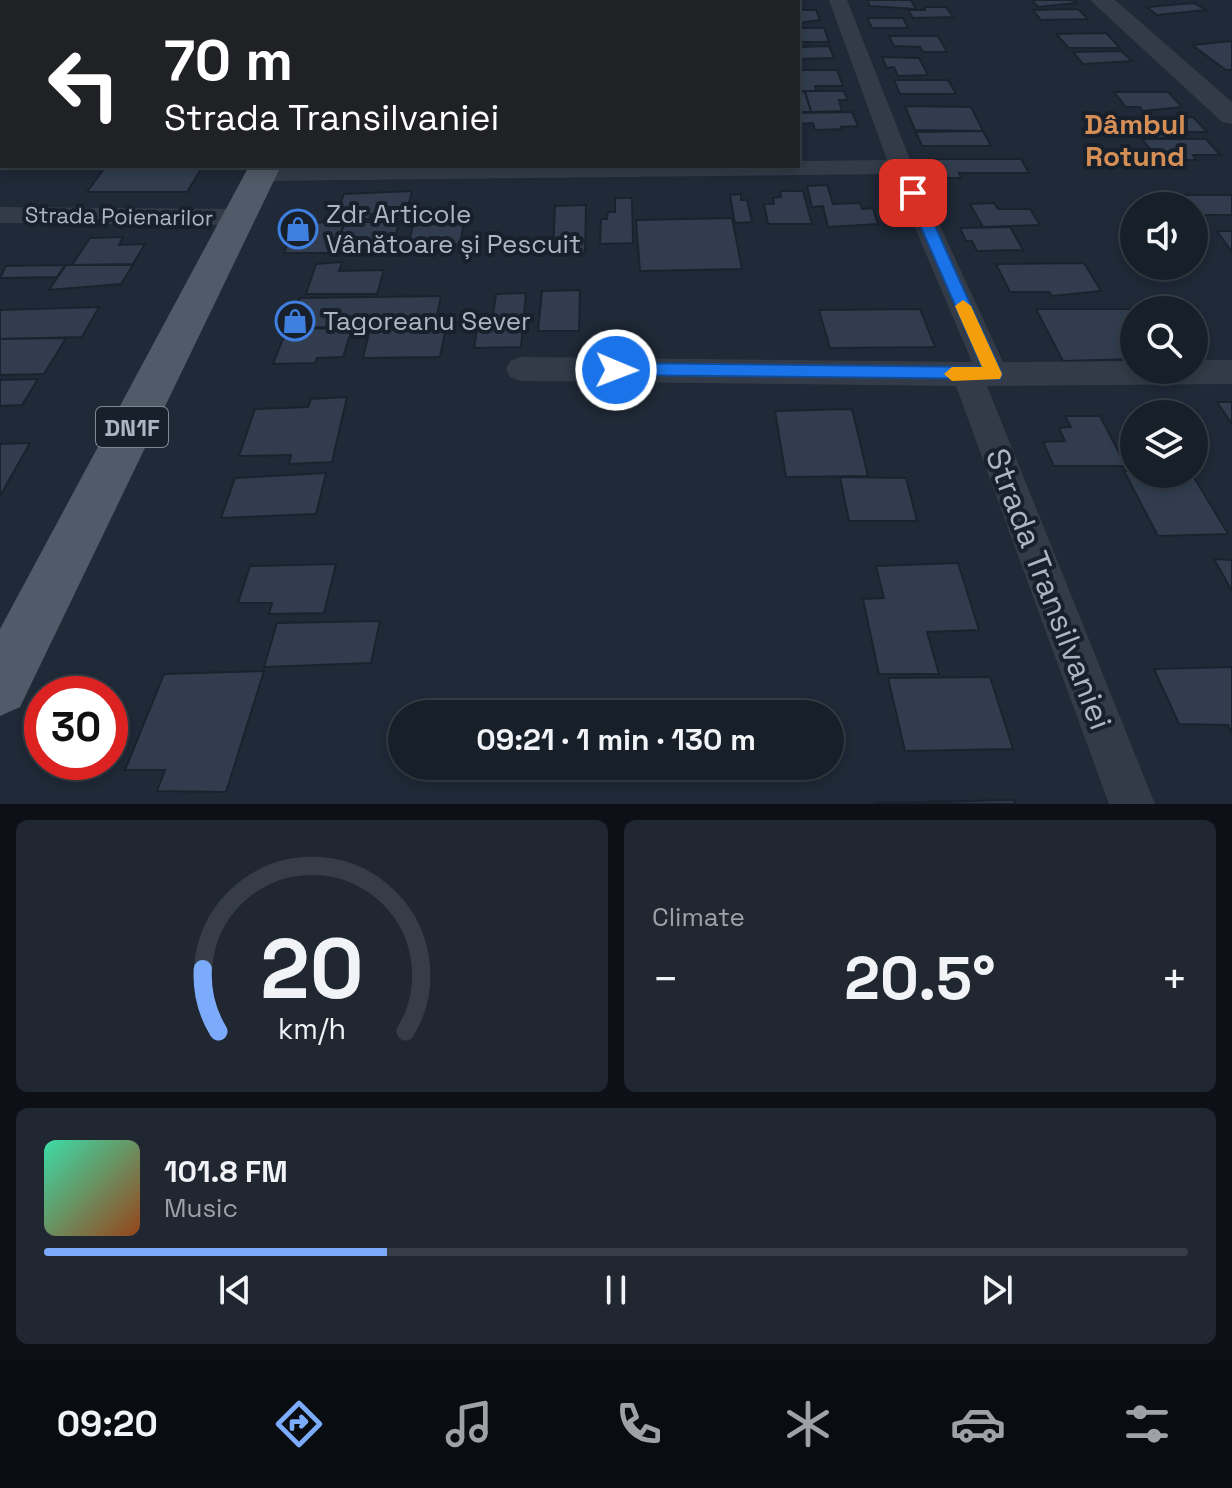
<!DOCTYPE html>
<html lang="en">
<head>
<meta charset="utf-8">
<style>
  :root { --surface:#171f29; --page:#202731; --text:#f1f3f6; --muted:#9ea2a8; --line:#363d46; --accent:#7babfa }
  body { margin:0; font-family:"Space Grotesk",sans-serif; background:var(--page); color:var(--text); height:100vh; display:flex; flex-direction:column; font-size:30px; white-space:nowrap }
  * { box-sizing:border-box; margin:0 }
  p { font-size:26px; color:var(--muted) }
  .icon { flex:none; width:44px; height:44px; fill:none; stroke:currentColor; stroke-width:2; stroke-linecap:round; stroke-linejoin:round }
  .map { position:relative; height:804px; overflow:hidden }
  .side { display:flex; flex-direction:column; gap:16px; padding:16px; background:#0d1117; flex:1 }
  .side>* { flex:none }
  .guide { position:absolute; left:0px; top:0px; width:800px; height:168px; box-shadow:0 4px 12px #0003,0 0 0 2px var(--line); background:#202124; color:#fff; overflow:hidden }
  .tools { position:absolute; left:1120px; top:192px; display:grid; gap:16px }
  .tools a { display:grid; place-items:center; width:88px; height:88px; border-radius:50%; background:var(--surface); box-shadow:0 4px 12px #0003,0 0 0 2px var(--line); font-size:40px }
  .speed { position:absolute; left:24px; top:676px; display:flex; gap:16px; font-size:40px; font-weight:700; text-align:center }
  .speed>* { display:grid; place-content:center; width:104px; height:104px; border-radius:50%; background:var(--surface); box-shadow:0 4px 12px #0003,0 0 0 2px var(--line); line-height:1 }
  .speed .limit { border:12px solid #d22; background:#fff; color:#111 }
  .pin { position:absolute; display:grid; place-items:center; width:68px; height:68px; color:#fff; margin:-34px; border-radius:16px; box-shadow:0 4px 12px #0006 }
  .me { position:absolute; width:88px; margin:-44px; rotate:91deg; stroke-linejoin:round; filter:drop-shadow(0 0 6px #0008) }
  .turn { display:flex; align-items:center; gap:28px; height:168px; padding:0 32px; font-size:36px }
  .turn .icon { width:104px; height:104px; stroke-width:2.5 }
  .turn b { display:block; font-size:56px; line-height:68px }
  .big { font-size:60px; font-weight:800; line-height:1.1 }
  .side .card { flex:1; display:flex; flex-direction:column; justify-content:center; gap:12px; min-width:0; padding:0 28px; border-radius:12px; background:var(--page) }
  .side .dial { align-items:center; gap:0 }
  .dial svg { height:208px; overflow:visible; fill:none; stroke:var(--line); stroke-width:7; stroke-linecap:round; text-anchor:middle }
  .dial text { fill:var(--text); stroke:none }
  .song { display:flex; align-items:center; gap:24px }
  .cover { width:96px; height:96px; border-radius:12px; background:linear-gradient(135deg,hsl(160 70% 55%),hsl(20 70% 35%)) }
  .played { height:8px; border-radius:4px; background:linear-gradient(90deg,var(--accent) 30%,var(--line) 30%) }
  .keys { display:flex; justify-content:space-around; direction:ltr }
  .heat { display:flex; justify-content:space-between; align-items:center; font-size:44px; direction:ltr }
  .side .tiles { flex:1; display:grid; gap:16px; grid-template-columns:1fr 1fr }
  .card:last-child { grid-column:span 2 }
  .trip { position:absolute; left:388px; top:700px; width:456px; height:80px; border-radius:40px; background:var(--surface); box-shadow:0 4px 12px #0003,0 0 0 2px var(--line); font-weight:800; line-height:80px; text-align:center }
  .tab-bar { display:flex; height:128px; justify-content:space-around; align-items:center; background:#090c10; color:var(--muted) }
  .tab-bar .icon { width:56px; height:56px }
  .tab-bar .current { color:var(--accent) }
  .tab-bar b { font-size:36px; color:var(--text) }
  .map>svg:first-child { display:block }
  .building { fill:#313d4e; stroke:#1a222e; stroke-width:2 }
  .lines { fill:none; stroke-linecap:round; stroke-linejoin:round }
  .minor { fill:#323b47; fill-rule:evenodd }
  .tertiary { fill:#323b47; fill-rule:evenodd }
  .primary { fill:#505a68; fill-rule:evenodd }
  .route { fill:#1a73e8; stroke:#114b97; stroke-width:2 }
  .slow { fill:#f59e0b }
  .labels { text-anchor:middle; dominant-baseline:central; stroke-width:8; stroke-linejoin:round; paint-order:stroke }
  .far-street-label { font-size:22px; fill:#acb5c4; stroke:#18202c }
  .shield { fill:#18202c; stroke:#808896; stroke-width:2 }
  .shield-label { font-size:24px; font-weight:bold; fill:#acb5c4 }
  .poi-label { font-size:26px; fill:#acb5c4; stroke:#18202c; text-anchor:start }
  .far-district-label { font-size:28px; font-weight:bold; fill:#d58f56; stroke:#18202c }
  .near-street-label { font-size:32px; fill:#acb5c4; stroke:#18202c }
</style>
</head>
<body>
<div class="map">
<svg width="1232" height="804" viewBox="0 0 1232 804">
  <rect width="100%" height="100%" fill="#1f2937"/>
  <g class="building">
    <path d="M 867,0 L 911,0 L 916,9 L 870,6 Z"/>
    <path d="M 1032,0 L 1073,0 L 1076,3 L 1038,7 Z"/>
    <path d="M 1194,3 L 1206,10 L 1157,15 L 1147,7 Z"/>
    <path d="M 924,7 L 946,7 L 953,17 L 913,18 L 908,10 L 925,10 Z"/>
    <path d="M 1078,9 L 1088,19 L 1041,20 L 1033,10 Z"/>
    <path d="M 798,10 L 816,10 L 820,20 L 798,23 Z"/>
    <path d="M 867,18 L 903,18 L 908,28 L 872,28 Z"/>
    <path d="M 798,28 L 824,28 L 829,42 L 798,42 Z"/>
    <path d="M 1106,33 L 1120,48 L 1069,48 L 1056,34 Z"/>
    <path d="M 889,36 L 938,36 L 947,52 L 923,52 L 920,47 L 894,46 Z"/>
    <path d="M 1232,41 L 1232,70 L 1226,70 L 1192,45 Z"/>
    <path d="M 829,46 L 834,58 L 798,59 L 798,47 Z"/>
    <path d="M 1121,51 L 1132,61 L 1083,64 L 1073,52 Z"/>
    <path d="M 882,57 L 919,58 L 928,75 L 898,76 L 894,67 L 887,68 Z"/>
    <path d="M 798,70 L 837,70 L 843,86 L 815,86 L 816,91 L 798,91 Z"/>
    <path d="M 894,80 L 948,80 L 956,94 L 900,94 Z"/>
    <path d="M 805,91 L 844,91 L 848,100 L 839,100 L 842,111 L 811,112 Z"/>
    <path d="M 798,92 L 805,92 L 811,112 L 798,112 Z"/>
    <path d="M 1114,92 L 1168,92 L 1182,107 L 1143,111 L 1140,107 L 1126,107 Z"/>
    <path d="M 905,106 L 971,107 L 983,131 L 915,130 Z"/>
    <path d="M 852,112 L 858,126 L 841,127 L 842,129 L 815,130 L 813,123 L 799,124 L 798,118 L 798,113 Z"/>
    <path d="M 1193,117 L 1207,132 L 1186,132 L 1187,135 L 1176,135 L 1178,138 L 1155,138 L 1139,118 Z"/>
    <path d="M 983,131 L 991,146 L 922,146 L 916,132 Z"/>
    <path d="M 1142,139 L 1206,139 L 1220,155 L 1193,155 L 1196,160 L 1177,160 L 1181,165 L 1163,165 Z"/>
    <path d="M 928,159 L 1021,159 L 1029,173 L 959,173 L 961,178 L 943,178 L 941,172 L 935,172 Z"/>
    <path d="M 106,166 L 203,166 L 187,192 L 87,192 Z"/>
    <path d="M 827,185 L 833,204 L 860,203 L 862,209 L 873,208 L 878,224 L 828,227 L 823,206 L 812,207 L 807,186 Z"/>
    <path d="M 412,191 L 408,207 L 388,207 L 386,214 L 371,214 L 369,219 L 334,220 L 344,194 Z"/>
    <path d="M 780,191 L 803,191 L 812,224 L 768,224 L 764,204 L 774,204 L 773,198 L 781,197 Z"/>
    <path d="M 741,194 L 741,200 L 747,200 L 752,222 L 735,223 L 730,195 Z"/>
    <path d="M 1170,195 L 1232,195 L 1232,215 L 1194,215 L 1194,206 L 1178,206 Z"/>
    <path d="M 615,198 L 632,198 L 633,243 L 600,244 L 601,219 L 607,219 L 608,212 L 615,212 Z"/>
    <path d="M 994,203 L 998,209 L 1030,209 L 1040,225 L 983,227 L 970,204 Z"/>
    <path d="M 586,205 L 585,253 L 553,254 L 555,206 Z"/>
    <path d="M 732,218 L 742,269 L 640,271 L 636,220 Z"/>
    <path d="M 344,222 L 335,253 L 284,253 L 296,223 Z"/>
    <path d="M 345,222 L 399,222 L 391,252 L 365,252 L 366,247 L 352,247 L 354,242 L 338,242 Z"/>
    <path d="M 464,223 L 460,244 L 408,247 L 413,225 Z"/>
    <path d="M 1010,227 L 1023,250 L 977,251 L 972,241 L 966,241 L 960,228 Z"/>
    <path d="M 1217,231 L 1232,231 L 1232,252 Z"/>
    <path d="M 123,237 L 119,245 L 145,244 L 133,264 L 72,265 L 90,238 Z"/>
    <path d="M 342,262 L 339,271 L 384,270 L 377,294 L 306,294 L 316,264 Z"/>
    <path d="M 1084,263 L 1101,291 L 1052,296 L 1049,292 L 1010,292 L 996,264 Z"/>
    <path d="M 65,265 L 57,277 L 0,278 L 6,266 Z"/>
    <path d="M 66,265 L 133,265 L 121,284 L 49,290 Z"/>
    <path d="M 580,290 L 579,331 L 538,331 L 542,291 Z"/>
    <path d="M 526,293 L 521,347 L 474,348 L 478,323 L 492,322 L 496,294 Z"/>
    <path d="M 441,296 L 435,325 L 288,328 L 300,298 Z"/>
    <path d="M 99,307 L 82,337 L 0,339 L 0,310 Z"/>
    <path d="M 920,309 L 935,347 L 830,348 L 819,310 Z"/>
    <path d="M 1036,309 L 1172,309 L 1173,310 L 1134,310 L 1134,359 L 1063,361 Z"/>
    <path d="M 446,327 L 440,357 L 363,358 L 370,328 Z"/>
    <path d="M 352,328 L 343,357 L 317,358 L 315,363 L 273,364 L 287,329 Z"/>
    <path d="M 66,338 L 44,374 L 0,375 L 0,339 Z"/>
    <path d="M 38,379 L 22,405 L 0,406 L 0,380 Z"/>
    <path d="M 347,397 L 332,462 L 289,464 L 291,455 L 239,456 L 255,409 L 308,407 L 311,399 Z"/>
    <path d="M 1217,402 L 1232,402 L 1232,424 Z"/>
    <path d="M 852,409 L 868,476 L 786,477 L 775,411 Z"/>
    <path d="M 1065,416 L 1100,416 L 1126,466 L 1054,466 L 1043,442 L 1065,441 L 1059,428 L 1071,427 Z"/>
    <path d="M 30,443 L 0,496 L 0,444 Z"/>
    <path d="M 1124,471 L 1134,471 L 1134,474 L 1192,474 L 1228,534 L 1158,536 Z"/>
    <path d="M 326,473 L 316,514 L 221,518 L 235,478 Z"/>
    <path d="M 840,477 L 906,478 L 917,521 L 849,521 Z"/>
    <path d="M 1214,559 L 1232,560 L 1232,591 Z"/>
    <path d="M 958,563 L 979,630 L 927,632 L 939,674 L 879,674 L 863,599 L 884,598 L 876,566 Z"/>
    <path d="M 336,564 L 324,613 L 269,614 L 272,603 L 238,603 L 250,566 Z"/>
    <path d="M 380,621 L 371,663 L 264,667 L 277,623 Z"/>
    <path d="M 1232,667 L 1232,734 L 1228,725 L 1179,724 L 1154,669 Z"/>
    <path d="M 264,671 L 226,792 L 157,791 L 165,770 L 125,770 L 164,674 Z"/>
    <path d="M 990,677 L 1013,749 L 905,751 L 888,678 Z"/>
    <path d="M 1014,800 L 1015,804 L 874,803 Z"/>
  </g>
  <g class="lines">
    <g class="minor">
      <path d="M 829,0 L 847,0 L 913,167 L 1003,362 L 1134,361 L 1134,370 L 1194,370 L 1194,360 L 1232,360 L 1232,384 L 987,386 L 1155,804 L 1109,804 L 956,386 L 521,381 L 510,377 L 506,369 L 510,361 L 521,357 L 972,362 L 892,174 L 260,181 L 251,179 L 248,174 L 251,169 L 260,167 L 798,166 L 798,161 L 887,160 Z"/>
      <path d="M 0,207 L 238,209 L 247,211 L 251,217 L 247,223 L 238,225 L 0,223 Z"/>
    </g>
    <path class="tertiary" d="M 1090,0 L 1115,0 L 1232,102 L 1232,124 L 1222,122 Z"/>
    <path class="primary" d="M 249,166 L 281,166 L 20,707 L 0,716 L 0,629 Z"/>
  </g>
  <path class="route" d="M 913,189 L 920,193 L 1002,374 L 1000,379 L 610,375 L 607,370 L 610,365 L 616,363 L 982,367 L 906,193 Z"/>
  <path class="slow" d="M 963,300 L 971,306 L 1002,374 L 1000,379 L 952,381 L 944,374 L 952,367 L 982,367 L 955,306 Z"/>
  <defs>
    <g id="shop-ring" transform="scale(2)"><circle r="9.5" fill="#18202c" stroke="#3f7fe0" stroke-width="1.5"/><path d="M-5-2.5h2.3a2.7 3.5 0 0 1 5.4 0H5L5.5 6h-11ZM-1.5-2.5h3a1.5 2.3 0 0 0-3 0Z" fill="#3f7fe0"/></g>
  </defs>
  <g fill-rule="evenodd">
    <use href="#shop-ring" x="298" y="229"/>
    <use href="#shop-ring" x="295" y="321"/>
  </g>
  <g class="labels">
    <g class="far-street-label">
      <text transform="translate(119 216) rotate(1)">Strada Poienarilor</text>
    </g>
    <rect class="shield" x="96" y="407" width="72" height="40" rx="6"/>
    <g class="shield-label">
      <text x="132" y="427">DN1F</text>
    </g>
    <g class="poi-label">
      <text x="326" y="214">Zdr Articole<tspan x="326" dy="30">Vânătoare și Pescuit</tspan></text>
      <text x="323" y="321">Tagoreanu Sever</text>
    </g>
    <g class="far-district-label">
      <text x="1135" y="124">Dâmbul<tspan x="1135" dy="32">Rotund</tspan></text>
    </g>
    <g class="near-street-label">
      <text transform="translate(1049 589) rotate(69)">Strada Transilvaniei</text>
    </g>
  </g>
</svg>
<div class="tools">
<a><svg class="icon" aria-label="sound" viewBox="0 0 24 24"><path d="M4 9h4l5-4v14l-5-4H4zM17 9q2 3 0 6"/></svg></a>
<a><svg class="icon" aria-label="search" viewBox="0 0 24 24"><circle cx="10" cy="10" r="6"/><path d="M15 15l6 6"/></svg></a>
<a><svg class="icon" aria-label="layers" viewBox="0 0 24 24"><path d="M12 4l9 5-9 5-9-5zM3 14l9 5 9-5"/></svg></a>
</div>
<div class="speed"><div class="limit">30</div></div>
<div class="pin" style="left:913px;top:193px;background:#d93025"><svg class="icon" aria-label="arrive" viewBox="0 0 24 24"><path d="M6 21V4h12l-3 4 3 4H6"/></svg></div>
<svg class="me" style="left:616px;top:370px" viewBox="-20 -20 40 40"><circle r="17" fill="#1a73e8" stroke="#fff" stroke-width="3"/><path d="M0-11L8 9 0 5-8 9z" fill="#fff"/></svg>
<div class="trip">09:21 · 1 min · 130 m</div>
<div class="guide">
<div class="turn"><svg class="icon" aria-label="left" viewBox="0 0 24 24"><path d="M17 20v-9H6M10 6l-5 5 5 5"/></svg><div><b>70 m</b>Strada Transilvaniei</div></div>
</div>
</div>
<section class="side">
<div class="tiles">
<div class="card dial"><svg viewBox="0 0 100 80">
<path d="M14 69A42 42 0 1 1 86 69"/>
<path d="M14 69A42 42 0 0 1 8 45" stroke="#7babfa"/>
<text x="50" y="56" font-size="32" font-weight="700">20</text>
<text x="50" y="72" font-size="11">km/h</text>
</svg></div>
<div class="card"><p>Climate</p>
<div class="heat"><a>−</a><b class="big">20.5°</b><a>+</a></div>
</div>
<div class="card">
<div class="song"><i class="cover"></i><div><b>101.8 FM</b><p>Music</p></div></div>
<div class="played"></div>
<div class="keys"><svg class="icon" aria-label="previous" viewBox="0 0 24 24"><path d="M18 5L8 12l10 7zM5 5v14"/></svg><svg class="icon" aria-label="pause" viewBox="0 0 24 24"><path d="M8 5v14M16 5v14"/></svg><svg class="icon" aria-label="next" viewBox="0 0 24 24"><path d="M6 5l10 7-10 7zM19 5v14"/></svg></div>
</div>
</div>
</section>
<nav class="tab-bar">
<b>09:20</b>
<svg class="icon current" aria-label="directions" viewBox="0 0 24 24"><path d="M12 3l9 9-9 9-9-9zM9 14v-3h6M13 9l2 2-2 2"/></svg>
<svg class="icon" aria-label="music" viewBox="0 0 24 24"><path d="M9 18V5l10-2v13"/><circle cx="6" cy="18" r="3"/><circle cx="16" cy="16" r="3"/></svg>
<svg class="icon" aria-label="phone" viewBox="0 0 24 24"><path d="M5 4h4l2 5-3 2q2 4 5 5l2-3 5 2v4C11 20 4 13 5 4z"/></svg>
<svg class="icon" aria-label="climate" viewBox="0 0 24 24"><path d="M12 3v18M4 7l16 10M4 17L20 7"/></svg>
<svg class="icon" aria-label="car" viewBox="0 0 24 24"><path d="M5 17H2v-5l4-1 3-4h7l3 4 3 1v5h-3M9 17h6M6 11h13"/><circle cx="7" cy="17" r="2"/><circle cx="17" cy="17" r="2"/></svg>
<svg class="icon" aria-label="filters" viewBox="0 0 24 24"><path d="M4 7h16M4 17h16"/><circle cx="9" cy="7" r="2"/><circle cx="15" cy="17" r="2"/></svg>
</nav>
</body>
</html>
